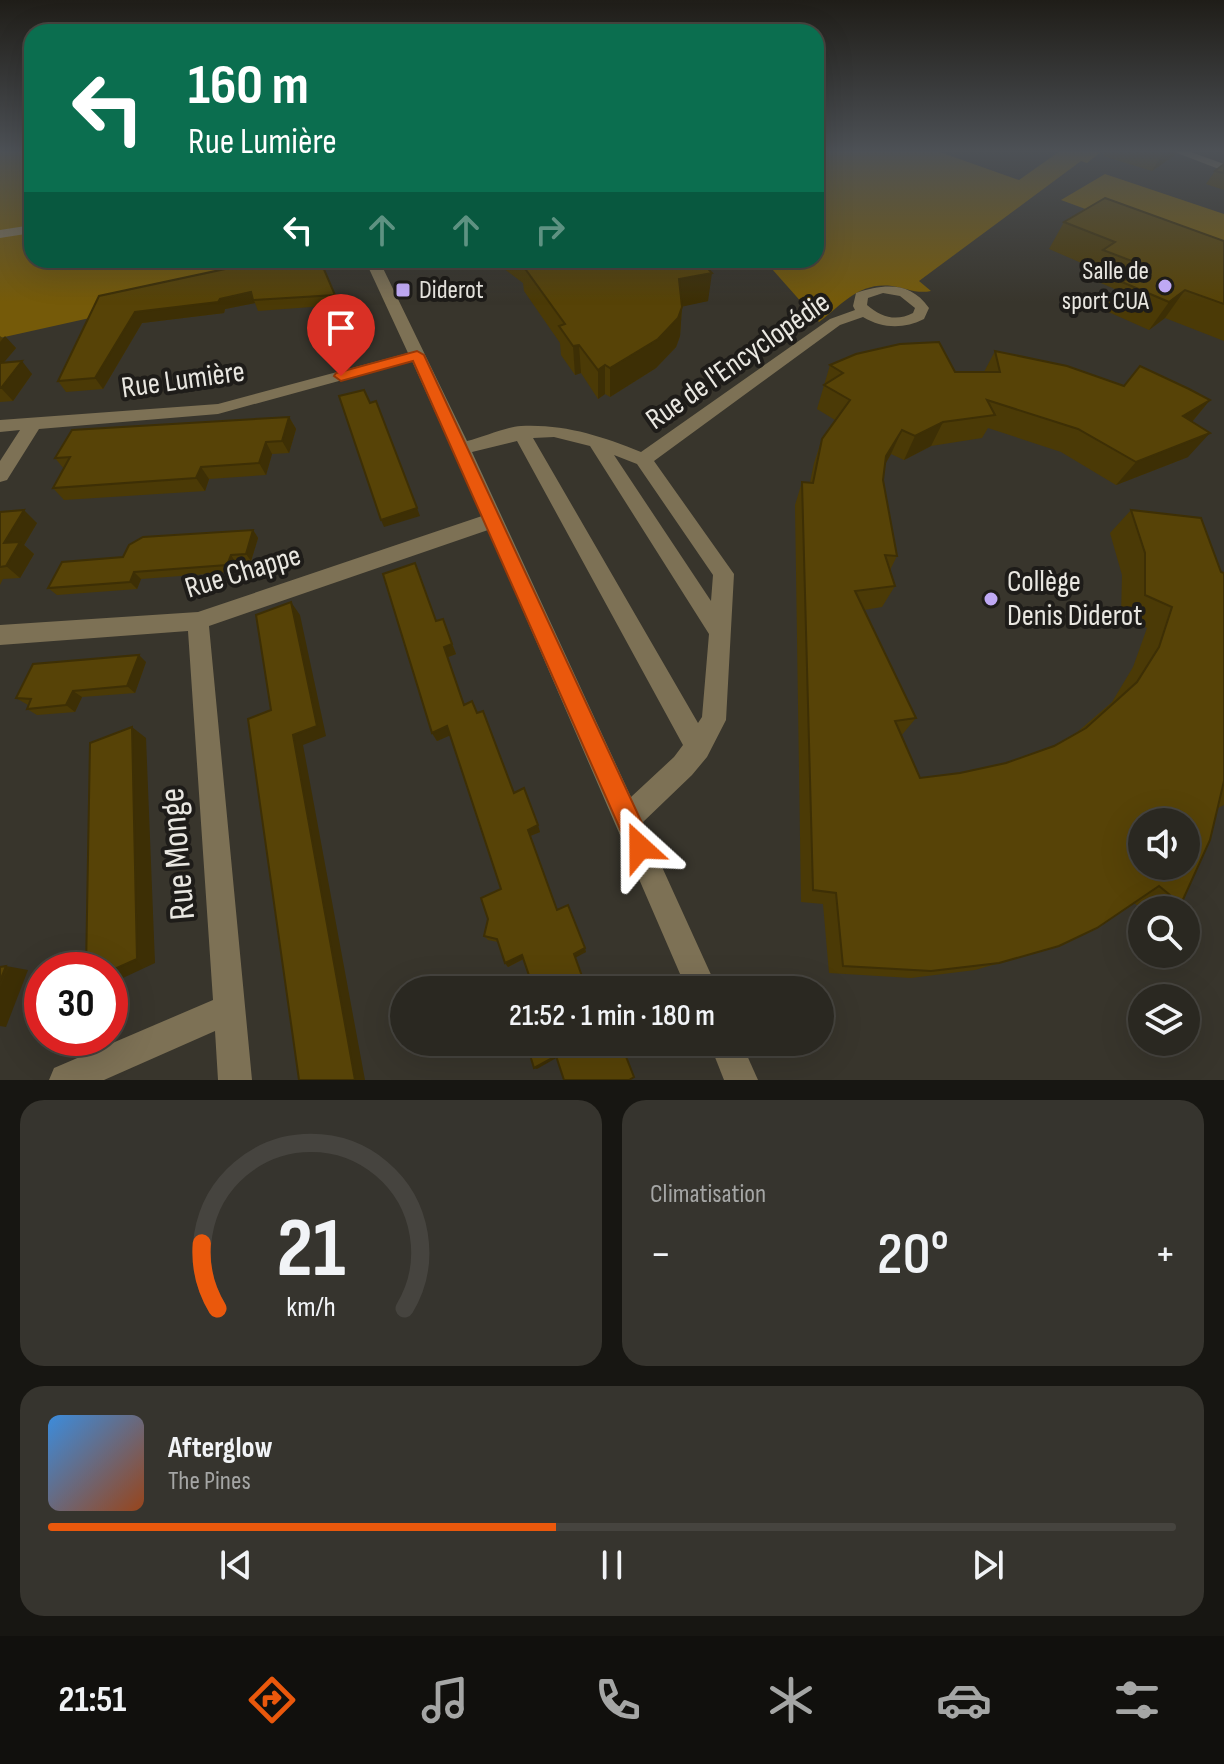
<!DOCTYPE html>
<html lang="fr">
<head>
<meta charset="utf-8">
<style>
  :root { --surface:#2a2821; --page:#36342e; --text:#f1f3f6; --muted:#a5a6a5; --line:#46443f; --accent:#ea580c }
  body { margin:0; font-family:"Sofia Sans Condensed",sans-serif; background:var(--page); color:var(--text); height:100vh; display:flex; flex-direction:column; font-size:30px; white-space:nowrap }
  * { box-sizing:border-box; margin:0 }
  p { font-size:26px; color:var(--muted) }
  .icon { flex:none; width:44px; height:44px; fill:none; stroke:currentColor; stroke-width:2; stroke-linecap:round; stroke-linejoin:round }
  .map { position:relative; height:1080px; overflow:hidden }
  .drawer { display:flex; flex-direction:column; gap:20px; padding:20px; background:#171612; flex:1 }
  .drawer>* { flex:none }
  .guide { position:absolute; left:24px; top:24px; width:800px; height:244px; border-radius:24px; box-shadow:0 8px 32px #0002,0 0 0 2px var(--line); background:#0b6e4f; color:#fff; overflow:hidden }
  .buttons { position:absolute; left:1128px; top:808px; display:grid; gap:16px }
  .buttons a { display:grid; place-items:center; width:72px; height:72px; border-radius:50%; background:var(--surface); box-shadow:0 8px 32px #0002,0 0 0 2px var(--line); font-size:40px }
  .speed { position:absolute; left:24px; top:952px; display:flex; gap:16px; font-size:40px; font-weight:700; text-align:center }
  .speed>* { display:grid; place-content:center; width:104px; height:104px; border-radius:50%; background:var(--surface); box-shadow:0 8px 32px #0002,0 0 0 2px var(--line); line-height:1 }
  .speed .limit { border:12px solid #d22; background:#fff; color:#111 }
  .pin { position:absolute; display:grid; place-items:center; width:68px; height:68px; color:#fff; margin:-82px -34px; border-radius:50% 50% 50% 0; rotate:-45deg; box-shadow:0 0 8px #0007 }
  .pin .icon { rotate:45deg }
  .me { position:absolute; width:88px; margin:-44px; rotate:336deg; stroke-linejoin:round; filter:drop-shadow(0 0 6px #0008) }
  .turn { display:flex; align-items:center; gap:28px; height:168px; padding:0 32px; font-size:36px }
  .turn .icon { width:104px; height:104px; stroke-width:2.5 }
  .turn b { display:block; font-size:56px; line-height:68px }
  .lanes { display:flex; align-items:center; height:76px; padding:0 32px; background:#0003; justify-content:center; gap:40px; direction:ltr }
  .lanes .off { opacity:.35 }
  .big { font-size:60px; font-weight:600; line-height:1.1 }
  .drawer .card { flex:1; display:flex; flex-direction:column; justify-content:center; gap:12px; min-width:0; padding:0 28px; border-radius:24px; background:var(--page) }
  .drawer .dial { align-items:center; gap:0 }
  .dial svg { height:208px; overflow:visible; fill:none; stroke:var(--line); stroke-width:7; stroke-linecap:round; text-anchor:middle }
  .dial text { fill:var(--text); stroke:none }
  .song { display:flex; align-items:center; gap:24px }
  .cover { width:96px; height:96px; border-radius:12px; background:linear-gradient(135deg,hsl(210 70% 55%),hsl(20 70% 35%)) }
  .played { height:8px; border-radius:4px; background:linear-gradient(90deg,var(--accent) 45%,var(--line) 45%) }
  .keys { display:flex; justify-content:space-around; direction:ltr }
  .heat { display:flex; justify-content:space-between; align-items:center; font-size:44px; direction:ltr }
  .drawer .tiles { flex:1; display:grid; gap:20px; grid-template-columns:1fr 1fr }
  .card:last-child { grid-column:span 2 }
  .trip { position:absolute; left:390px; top:976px; width:444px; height:80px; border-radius:40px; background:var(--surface); box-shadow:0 8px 32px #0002,0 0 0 2px var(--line); font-weight:600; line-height:80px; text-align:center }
  .tab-bar { display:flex; height:128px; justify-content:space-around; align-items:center; background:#11100d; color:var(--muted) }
  .tab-bar .icon { width:56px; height:56px }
  .tab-bar .on { color:var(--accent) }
  .tab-bar b { font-size:36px; color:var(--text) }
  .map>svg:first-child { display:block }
  .green { fill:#755a09 }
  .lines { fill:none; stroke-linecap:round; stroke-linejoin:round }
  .minor { fill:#7d7155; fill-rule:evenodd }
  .wall { fill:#4b3a06 }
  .shaded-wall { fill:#3d2f05 }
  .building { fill:#574307; stroke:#3d2f05; stroke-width:2; fill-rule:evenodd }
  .route { fill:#ea580c; stroke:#983908; stroke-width:2 }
  .poi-dot { fill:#bfa9f4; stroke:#1e1c19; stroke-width:3 }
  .labels { text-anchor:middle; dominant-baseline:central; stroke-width:8; stroke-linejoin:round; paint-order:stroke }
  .far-poi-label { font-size:26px; fill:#e9e7e1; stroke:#1e1c19; text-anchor:end }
  .street-label { font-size:30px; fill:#e9e7e1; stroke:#1e1c19 }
  .poi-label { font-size:30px; fill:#e9e7e1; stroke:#1e1c19; text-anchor:start }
  .near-street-label { font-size:36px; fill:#e9e7e1; stroke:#1e1c19 }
</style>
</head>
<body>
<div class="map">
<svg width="1224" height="1080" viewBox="0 0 1224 1080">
  <rect width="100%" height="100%" fill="#38352c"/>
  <g class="green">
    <path d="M 0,151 L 32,151 L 32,260 L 342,262 L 0,338 Z"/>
    <path d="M 816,151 L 937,151 L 1019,180 L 1060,151 L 1102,151 L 1087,163 L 1081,161 L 919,281 L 931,291 C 916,294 906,288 892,286 C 859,282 844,303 819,322 L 764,260 L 816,260 Z"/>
    <path d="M 1105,174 L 1224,214 L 1224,260 L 1061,200 Z"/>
  </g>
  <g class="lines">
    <g class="minor">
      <path d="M 1172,151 L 1188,151 L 1224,164 L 1224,171 Z"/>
      <path d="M 32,225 L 32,233 L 0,238 L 0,230 Z"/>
      <path d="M 365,260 L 379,260 L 467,441 C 484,437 505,427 521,426 C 565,424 601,436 641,452 L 830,319 L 855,310 L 853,306 L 856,293 C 884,284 910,281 929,308 L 924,319 C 904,329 883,329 863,317 L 840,325 L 654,461 L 734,574 L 726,720 L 707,757 L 692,775 L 642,823 L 718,990 L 687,990 L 488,530 L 209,626 L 252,1080 L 218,1080 L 215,1031 L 104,1080 L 49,1080 L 54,1068 L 213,1000 L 188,631 L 0,645 L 0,625 L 198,612 L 482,516 L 412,361 L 218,414 L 39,429 L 7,480 L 0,482 L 0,461 L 20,430 L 0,432 L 0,420 L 218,404 L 408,353 ZM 883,293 L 900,296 L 915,308 L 913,313 C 896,322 881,317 867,305 L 868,298 ZM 554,437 L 590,446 L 709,634 L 702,717 L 698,723 L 533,438 ZM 517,441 L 683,745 L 674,757 L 631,797 L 472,452 ZM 614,455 L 637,464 L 713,575 L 711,601 Z"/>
      <path d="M 709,1042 L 741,1042 L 758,1080 L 724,1080 Z"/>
    </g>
  </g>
  <g class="wall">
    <path d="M 1105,151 L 1177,151 L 1175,155 L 1152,171 L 1103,156 Z"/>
    <path d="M 1224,164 L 1224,190 L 1206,184 L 1215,171 Z"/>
    <path d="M 1064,222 L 1224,241 L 1224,341 L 1165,318 L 1149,330 L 1104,310 L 1117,290 L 1087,277 L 1093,268 L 1049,249 Z"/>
    <path d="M 492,260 L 700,260 L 708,301 L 682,306 L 680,336 L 676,347 L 656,368 L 610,397 L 605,394 L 598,399 L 581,373 L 575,375 L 561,355 L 560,343 L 524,291 L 523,283 Z"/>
    <path d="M 335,295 L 338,305 L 258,311 L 255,303 L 225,309 L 224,313 L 142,323 L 103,389 L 66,392 L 58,381 L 99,296 Z"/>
    <path d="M 0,336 L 16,348 L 4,362 L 32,374 L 13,401 L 0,402 Z"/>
    <path d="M 995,351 L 1124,386 L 1210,400 L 1192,422 L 1188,457 L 1116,485 L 1061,452 L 988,428 L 982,438 L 931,446 L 904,460 L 891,454 L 885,464 L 883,480 L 897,556 L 890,570 L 895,586 L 882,607 L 864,610 L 916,718 L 901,736 L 920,778 L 960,773 L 1006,763 L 1054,746 L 1075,734 L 1112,702 L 1133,667 L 1147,628 L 1121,616 L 1122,575 L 1110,533 L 1131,510 L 1221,572 L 1224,573 L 1224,805 L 1218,808 L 1181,904 L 1161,910 L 1143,910 L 1134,903 L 1059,946 L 975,970 L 911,978 L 829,973 L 823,904 L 801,902 L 795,505 L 802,482 L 810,482 L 814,463 L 822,439 L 835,420 L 817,409 L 830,365 L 955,372 L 984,372 Z"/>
    <path d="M 289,417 L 296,429 L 289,453 L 272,454 L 266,475 L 209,479 L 205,491 L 64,500 L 53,488 L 64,469 L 55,458 Z"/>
    <path d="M 0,512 L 37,523 L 24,545 L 34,554 L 20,578 L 3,579 L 0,585 Z"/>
    <path d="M 253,530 L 258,538 L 251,561 L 236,563 L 233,572 L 141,579 L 137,589 L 57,595 L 48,588 Z"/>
    <path d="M 443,619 L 456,654 L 448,657 L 464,704 L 514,793 L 540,832 L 530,836 L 557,910 L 586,952 L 524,959 L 508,967 L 505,963 L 498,942 L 488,940 L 484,936 L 501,889 L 450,735 L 437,741 L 432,733 L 436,621 Z"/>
    <path d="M 146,662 L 135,693 L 82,697 L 75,712 L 37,715 L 27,709 L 28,705 L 16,698 Z"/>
  </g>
  <g class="shaded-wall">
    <path d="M 1164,151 L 1177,151 L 1175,155 L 1152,171 Z"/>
    <path d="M 712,273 L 708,301 L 676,308 L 679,279 Z"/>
    <path d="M 1185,290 L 1165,318 L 1149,330 L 1169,302 Z"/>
    <path d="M 251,292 L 255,303 L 225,309 L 224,313 L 142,323 L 103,389 L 95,378 L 135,312 L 220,299 Z"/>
    <path d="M 682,307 L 680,336 L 676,347 L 656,368 L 610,397 L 610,368 Z"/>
    <path d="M 5,336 L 16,348 L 0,367 L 0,342 Z"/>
    <path d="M 579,345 L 581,373 L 575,375 L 573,346 Z"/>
    <path d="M 22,361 L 32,374 L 13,401 L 1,388 Z"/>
    <path d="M 605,365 L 605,394 L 598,399 L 598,370 Z"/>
    <path d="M 1210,400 L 1190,424 L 1183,416 Z"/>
    <path d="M 289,417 L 296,429 L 289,453 L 282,441 Z"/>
    <path d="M 943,422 L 931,446 L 904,460 L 915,436 Z"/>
    <path d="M 902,430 L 891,454 L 876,480 L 886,456 Z"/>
    <path d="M 1210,433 L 1188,457 L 1116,485 L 1136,462 Z"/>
    <path d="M 266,442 L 272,454 L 266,475 L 259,463 Z"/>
    <path d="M 201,467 L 209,479 L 205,491 L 196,478 Z"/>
    <path d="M 417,508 L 420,516 L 384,527 L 381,520 Z"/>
    <path d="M 24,510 L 37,523 L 24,545 L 34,554 L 20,578 L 6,566 L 4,543 Z"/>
    <path d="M 253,530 L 258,538 L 251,561 L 246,554 Z"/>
    <path d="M 231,555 L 236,563 L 233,572 L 227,565 Z"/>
    <path d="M 134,572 L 141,579 L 137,589 L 130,582 Z"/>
    <path d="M 291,602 L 300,615 L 326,736 L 303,745 L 365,1080 L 355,1080 L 293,735 Z"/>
    <path d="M 452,644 L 456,654 L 448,657 L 444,647 Z"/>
    <path d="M 139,655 L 146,662 L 135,693 L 127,686 Z"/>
    <path d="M 73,691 L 82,697 L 75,712 L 66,705 Z"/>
    <path d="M 447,726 L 451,735 L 437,741 L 432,733 Z"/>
    <path d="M 132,727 L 146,738 L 155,963 L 110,984 L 110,971 Z"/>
    <path d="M 538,825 L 540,832 L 530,836 L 528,830 Z"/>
    <path d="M 585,948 L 586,952 L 575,958 L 574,954 Z"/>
    <path d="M 522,955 L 525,958 L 508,967 L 505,963 Z"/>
    <path d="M 6,966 L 28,970 L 6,1027 L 0,1026 L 0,981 Z"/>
    <path d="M 556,1056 L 558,1057 L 537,1069 L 534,1068 Z"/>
  </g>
  <g class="building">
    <path d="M 1224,164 L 1224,173 L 1215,171 Z"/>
    <path d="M 1105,198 L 1224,241 L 1224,304 L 1185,290 L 1169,302 L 1122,282 L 1145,266 L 1103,250 L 1115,242 L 1064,222 Z"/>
    <path d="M 267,260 L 320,260 L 335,295 L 253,300 L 251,292 L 220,299 L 218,302 L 135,312 L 95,378 L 58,381 L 99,296 Z"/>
    <path d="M 526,260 L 700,260 L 712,273 L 679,279 L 682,307 L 678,318 L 658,339 L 610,368 L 605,365 L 598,370 L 579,345 L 573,346 L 559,326 L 565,324 L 521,263 L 528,261 Z"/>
    <path d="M 939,342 L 955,372 L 1000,372 L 995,351 L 1067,366 L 1124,386 L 1140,366 L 1189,389 L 1210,400 L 1183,416 L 1210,433 L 1136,462 L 1078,429 L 987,400 L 995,415 L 943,422 L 915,436 L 902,430 L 886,456 L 883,480 L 897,556 L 885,555 L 895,586 L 855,591 L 916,718 L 895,721 L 920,778 L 960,773 L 1006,763 L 1054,746 L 1086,728 L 1137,682 L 1159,647 L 1172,607 L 1145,595 L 1145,553 L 1131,510 L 1201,518 L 1221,572 L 1224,573 L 1224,781 L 1210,840 L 1181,904 L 1159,886 L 1097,928 L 1059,946 L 999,963 L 931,971 L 843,966 L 836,893 L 813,890 L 802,482 L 813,483 L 822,439 L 850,400 L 824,385 L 843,373 L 830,365 L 856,354 L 900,344 ZM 1142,822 L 1186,822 L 1186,866 L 1142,866 Z"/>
    <path d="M 22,361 L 1,388 L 0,388 L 0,363 Z"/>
    <path d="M 364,390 L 370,403 L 376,401 L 417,508 L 381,520 L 339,396 Z"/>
    <path d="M 289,417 L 282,441 L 266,442 L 259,463 L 201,467 L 196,478 L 53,488 L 70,457 L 55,458 L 72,430 Z"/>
    <path d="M 24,510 L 4,543 L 20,542 L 6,566 L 0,567 L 0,512 Z"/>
    <path d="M 253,530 L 246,554 L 231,555 L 227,565 L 134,572 L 130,582 L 48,588 L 62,562 L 123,557 L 129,545 L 143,537 Z"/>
    <path d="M 415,563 L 436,621 L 443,619 L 452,644 L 444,647 L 464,705 L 472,701 L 477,713 L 483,711 L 514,793 L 524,788 L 538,825 L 528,830 L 557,910 L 568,905 L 585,948 L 574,954 L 587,990 L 534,990 L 522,955 L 505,963 L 497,939 L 484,936 L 488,919 L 481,898 L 501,889 L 447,726 L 432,733 L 383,574 Z"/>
    <path d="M 291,602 L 317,726 L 293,735 L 355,1080 L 299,1080 L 248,719 L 271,710 L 256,615 Z"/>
    <path d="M 139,655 L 127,686 L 73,691 L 66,705 L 27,709 L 31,699 L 16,698 L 33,664 Z"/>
    <path d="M 132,727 L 137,959 L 110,971 L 110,970 L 86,970 L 90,743 Z"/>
    <path d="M 6,966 L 0,981 L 0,967 Z"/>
    <path d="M 526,1042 L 606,1042 L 611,1055 L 623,1049 L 634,1077 L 629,1080 L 564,1080 L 556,1056 L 534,1068 Z"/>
  </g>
  <linearGradient id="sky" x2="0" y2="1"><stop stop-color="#1f1d18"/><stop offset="0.5" stop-color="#4d5156"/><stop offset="1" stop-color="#4d5156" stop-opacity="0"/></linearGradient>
  <rect width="1224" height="302" fill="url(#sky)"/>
  <path class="route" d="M 417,351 L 424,355 L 649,838 L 653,847 L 649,856 L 640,859 L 632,856 L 413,361 L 341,381 L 334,376 L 336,373 Z"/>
  <g class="poi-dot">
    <circle cx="1165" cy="286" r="8"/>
    <rect x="395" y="282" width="16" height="16" rx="4"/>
    <circle cx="991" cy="599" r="8"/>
  </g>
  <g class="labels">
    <g class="far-poi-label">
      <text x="1149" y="271">Salle de<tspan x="1149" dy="30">sport CUA</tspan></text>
      <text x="419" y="290" text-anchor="start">Diderot</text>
    </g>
    <g class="street-label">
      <text transform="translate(738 361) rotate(-35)">Rue de l'Encyclopédie</text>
      <text transform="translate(183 380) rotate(-8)">Rue Lumière</text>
      <text transform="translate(243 572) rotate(-17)">Rue Chappe</text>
    </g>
    <g class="poi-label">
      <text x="1007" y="582">Collège<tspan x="1007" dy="34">Denis Diderot</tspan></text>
    </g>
    <g class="near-street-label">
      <text transform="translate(178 854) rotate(-95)">Rue Monge</text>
    </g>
  </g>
</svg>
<div class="buttons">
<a><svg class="icon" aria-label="sound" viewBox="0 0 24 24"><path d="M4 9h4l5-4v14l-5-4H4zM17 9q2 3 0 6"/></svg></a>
<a><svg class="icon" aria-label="search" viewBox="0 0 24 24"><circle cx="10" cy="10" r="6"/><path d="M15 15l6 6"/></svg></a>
<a><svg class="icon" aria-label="layers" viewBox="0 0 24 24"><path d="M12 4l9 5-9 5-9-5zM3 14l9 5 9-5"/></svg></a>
</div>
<div class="speed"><div class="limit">30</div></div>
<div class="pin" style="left:341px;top:376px;background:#d93025"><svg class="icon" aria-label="arrive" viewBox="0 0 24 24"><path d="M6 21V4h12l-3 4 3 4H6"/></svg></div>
<svg class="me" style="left:640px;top:847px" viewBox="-20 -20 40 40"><path d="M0-17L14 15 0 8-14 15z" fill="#ea580c" stroke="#fff" stroke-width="4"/></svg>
<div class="trip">21:52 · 1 min · 180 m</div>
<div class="guide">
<div class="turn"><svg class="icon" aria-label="left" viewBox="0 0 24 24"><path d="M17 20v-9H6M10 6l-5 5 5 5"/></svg><div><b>160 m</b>Rue Lumière</div></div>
<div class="lanes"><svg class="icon" aria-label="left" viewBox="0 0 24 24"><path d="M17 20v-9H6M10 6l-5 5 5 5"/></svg><svg class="icon off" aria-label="ahead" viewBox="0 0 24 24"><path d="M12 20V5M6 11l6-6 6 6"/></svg><svg class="icon off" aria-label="ahead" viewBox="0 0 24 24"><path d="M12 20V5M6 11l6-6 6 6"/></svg><svg class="icon off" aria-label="right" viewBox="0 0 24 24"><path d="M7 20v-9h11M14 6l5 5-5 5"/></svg></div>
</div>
</div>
<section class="drawer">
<div class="tiles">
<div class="card dial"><svg viewBox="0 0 100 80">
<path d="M14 69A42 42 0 1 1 86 69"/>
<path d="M14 69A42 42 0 0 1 8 44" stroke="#ea580c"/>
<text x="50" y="56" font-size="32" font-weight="700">21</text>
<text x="50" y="72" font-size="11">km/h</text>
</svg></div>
<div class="card"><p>Climatisation</p>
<div class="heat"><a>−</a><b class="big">20°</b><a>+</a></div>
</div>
<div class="card">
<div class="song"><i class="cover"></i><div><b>Afterglow</b><p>The Pines</p></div></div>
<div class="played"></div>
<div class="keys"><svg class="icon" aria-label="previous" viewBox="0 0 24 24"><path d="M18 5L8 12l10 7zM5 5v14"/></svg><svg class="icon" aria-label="pause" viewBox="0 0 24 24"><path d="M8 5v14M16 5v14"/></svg><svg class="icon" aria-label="next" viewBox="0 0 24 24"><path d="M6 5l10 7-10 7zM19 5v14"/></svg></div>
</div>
</div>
</section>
<nav class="tab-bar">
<b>21:51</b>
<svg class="icon on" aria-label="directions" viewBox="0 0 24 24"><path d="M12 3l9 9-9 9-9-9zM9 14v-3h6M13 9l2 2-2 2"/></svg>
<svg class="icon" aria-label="music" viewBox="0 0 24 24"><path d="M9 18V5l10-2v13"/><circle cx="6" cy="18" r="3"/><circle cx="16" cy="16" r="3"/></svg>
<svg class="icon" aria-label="phone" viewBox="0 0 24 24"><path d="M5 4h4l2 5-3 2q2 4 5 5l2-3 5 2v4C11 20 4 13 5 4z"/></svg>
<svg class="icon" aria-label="climate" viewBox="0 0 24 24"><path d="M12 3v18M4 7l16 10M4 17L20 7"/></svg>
<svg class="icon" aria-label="car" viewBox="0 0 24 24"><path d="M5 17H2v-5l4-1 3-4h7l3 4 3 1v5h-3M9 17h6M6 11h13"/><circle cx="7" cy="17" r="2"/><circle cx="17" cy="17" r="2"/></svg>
<svg class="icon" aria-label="filters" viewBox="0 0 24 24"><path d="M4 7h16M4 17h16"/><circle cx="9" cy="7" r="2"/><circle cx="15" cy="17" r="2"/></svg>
</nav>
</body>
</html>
